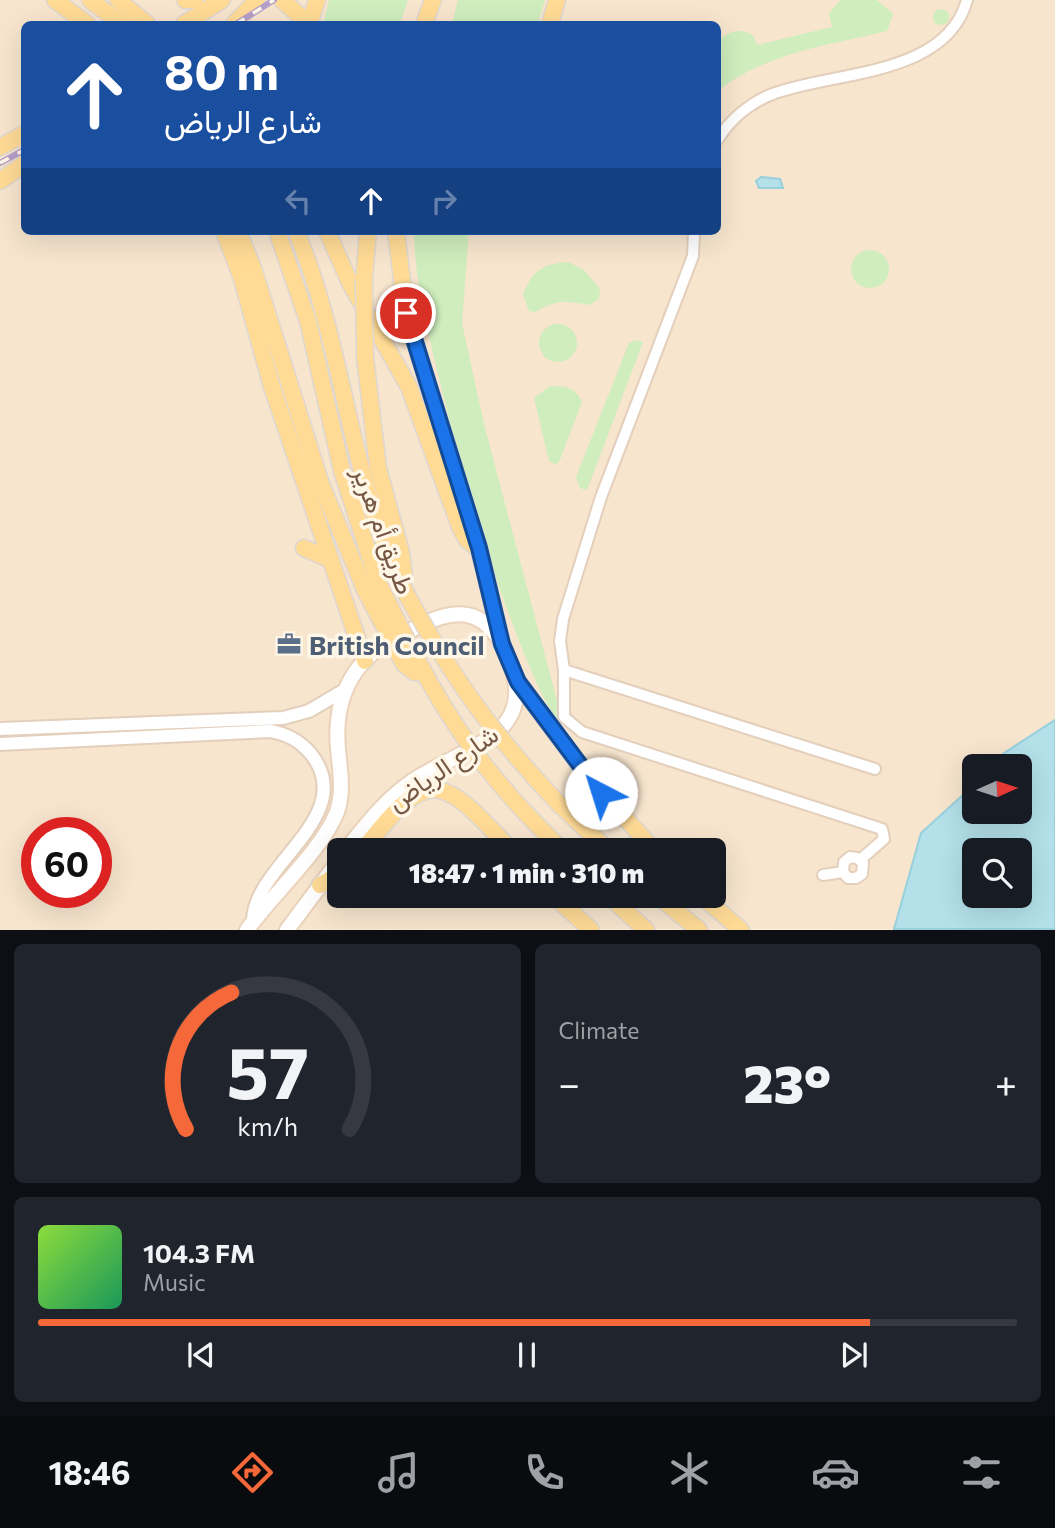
<!DOCTYPE html>
<html lang="en">
<head>
<meta charset="utf-8">
<style>
  :root { --surface:#171b24; --page:#20242c; --text:#f1f3f6; --muted:#9ea1a6; --line:#363941; --accent:#f56839 }
  body { margin:0; font-family:Commissioner,Vazirmatn,sans-serif; background:var(--page); color:var(--text); height:100vh; display:flex; flex-direction:column; font-size:26px; white-space:nowrap }
  * { box-sizing:border-box; margin:0 }
  p { font-size:23px; color:var(--muted) }
  .icon { flex:none; width:38px; height:38px; fill:none; stroke:currentColor; stroke-width:2; stroke-linecap:round; stroke-linejoin:round }
  .map { position:relative; height:930px; overflow:hidden }
  .panel { display:flex; flex-direction:column; gap:14px; padding:14px; background:#0d0f14; flex:1 }
  .panel>* { flex:none }
  .banner { position:absolute; left:21px; top:21px; width:700px; height:214px; border-radius:10px; box-shadow:0 7px 28px #0002; background:#1a4fa0; color:#fff; overflow:hidden }
  .needle { width:46px; rotate:87deg }
  .buttons { position:absolute; left:962px; top:754px; display:grid; gap:14px }
  .buttons a { display:grid; place-items:center; width:70px; height:70px; border-radius:10px; background:var(--surface); box-shadow:0 7px 28px #0002; font-size:35px }
  .speed { position:absolute; left:21px; top:817px; display:flex; gap:14px; font-size:35px; font-weight:700; text-align:center }
  .speed>* { display:grid; place-content:center; width:91px; height:91px; border-radius:50%; background:var(--surface); box-shadow:0 7px 28px #0002; line-height:1 }
  .speed .limit { border:10px solid #d22; background:#fff; color:#111 }
  .pin { position:absolute; display:grid; place-items:center; width:60px; height:60px; color:#fff; margin:-30px; border:4px solid #fff; border-radius:50%; box-shadow:0 2px 7px #0007 }
  .me { position:absolute; width:77px; margin:-38px; rotate:320deg; stroke-linejoin:round; filter:drop-shadow(0 0 5px #0008) }
  .turn { display:flex; align-items:center; gap:24px; height:147px; padding:0 28px; font-size:32px }
  .turn .icon { width:91px; height:91px; stroke-width:2.5 }
  .turn b { display:block; font-size:49px; line-height:60px }
  .lanes { display:flex; align-items:center; height:66px; padding:0 28px; background:#0003; justify-content:center; gap:35px; direction:ltr }
  .lanes .off { opacity:.35 }
  .big { font-size:52px; font-weight:800; line-height:1.1 }
  .panel .tile { flex:1; display:flex; flex-direction:column; justify-content:center; gap:10px; min-width:0; padding:0 24px; border-radius:10px; background:var(--page) }
  .panel .dial { align-items:center; gap:0 }
  .dial svg { height:182px; overflow:visible; fill:none; stroke:var(--line); stroke-width:7; stroke-linecap:round; text-anchor:middle }
  .dial text { fill:var(--text); stroke:none }
  .song { display:flex; align-items:center; gap:21px }
  .cover { width:84px; height:84px; border-radius:10px; background:linear-gradient(135deg,hsl(90 70% 55%),hsl(150 70% 35%)) }
  .played { height:7px; border-radius:4px; background:linear-gradient(90deg,var(--accent) 85%,var(--line) 85%) }
  .keys { display:flex; justify-content:space-around; direction:ltr }
  .heat { display:flex; justify-content:space-between; align-items:center; font-size:38px; direction:ltr }
  .panel .tiles { flex:1; display:grid; gap:14px; grid-template-columns:1fr 1fr }
  .tile:last-child { grid-column:span 2 }
  .trip { position:absolute; left:327px; top:838px; width:399px; height:70px; border-radius:10px; background:var(--surface); box-shadow:0 7px 28px #0002; font-weight:800; line-height:70px; text-align:center }
  .menu { display:flex; height:112px; justify-content:space-around; align-items:center; background:#090b0e; color:var(--muted) }
  .menu .icon { width:49px; height:49px }
  .menu .active { color:var(--accent) }
  .menu b { font-size:32px; color:var(--text) }
  .map>svg:first-child { display:block }
  .residential { fill:#f7e5ce; fill-rule:evenodd }
  .green { fill:#cfedbd }
  .water { fill:#b3e0e9; stroke:#98d0dc; stroke-width:2; fill-rule:evenodd }
  .lines { fill:none; stroke-linecap:round; stroke-linejoin:round }
  .minor-casing { stroke:#e3cfbb; stroke-width:14 }
  .tertiary-casing { stroke:#e3cfbb; stroke-width:16 }
  .secondary-casing { stroke:#ebd2ba; stroke-width:18 }
  .primary-casing { stroke:#ded7d2; stroke-width:19 }
  .minor { stroke:#fff; stroke-width:10 }
  .tertiary { stroke:#fff; stroke-width:12 }
  .secondary { stroke:#fff; stroke-width:14 }
  .primary { stroke:#ffdb96; stroke-width:16 }
  .rail-casing { stroke:#b69ec8; stroke-width:6 }
  .rail { stroke:#fff7e8; stroke-width:3.5; stroke-dasharray:10; stroke-linecap:butt }
  .primary-bridge-casing { stroke:#ded7d2; stroke-width:19; stroke-linecap:butt }
  .primary-bridge { stroke:#ffdb96; stroke-width:16 }
  .route-casing { stroke:#114b97; stroke-width:18 }
  .route { stroke:#1a73e8; stroke-width:12 }
  .labels { text-anchor:middle; dominant-baseline:central; stroke-width:7; stroke-linejoin:round; paint-order:stroke }
  .street-label { font-size:26px; fill:#775845; stroke:#fff7e8 }
  .service-label { font-size:26px; font-weight:bold; fill:#4e5e75; stroke:#fff7e8; text-anchor:start }
</style>
</head>
<body>
<div class="map">
<svg width="1055" height="930" viewBox="0 0 1055 930">
  <rect width="100%" height="100%" fill="#fef3e0"/>
  <path class="residential" d="M 0,0 L 1055,0 L 1055,720 L 1004,753 L 992,766 L 975,766 L 975,784 L 921,833 L 894,929 L 0,930 ZM 24,24 L 718,24 L 718,231 L 24,231 ZM 37,833 L 96,833 L 96,892 L 37,892 ZM 340,850 L 714,850 L 714,896 L 340,896 Z"/>
  <g class="green">
    <path d="M 329,0 L 408,0 L 400,24 L 323,24 Z"/>
    <path d="M 458,0 L 545,0 L 538,24 L 452,24 Z"/>
    <path d="M 841,0 L 877,0 L 893,14 L 887,31 C 829,45 765,53 718,91 L 718,40 C 730,32 738,27 753,35 L 757,45 L 832,27 L 829,13 Z"/>
    <circle cx="941" cy="17" r="8"/>
    <path d="M 414,231 L 469,231 L 462,323 L 484,424 L 562,720 L 557,721 C 535,686 522,648 507,609 C 482,540 462,470 444,399 C 431,343 415,289 414,231 Z"/>
    <circle cx="870" cy="269" r="19"/>
    <path d="M 569,262 L 585,271 L 600,289 L 599,299 L 590,305 C 569,301 554,299 536,312 L 529,311 L 523,294 C 533,270 544,263 569,262 Z"/>
    <circle cx="558" cy="343" r="19"/>
    <path d="M 636,340 L 643,342 L 587,490 L 580,488 L 576,477 L 629,343 Z"/>
    <path d="M 550,386 C 566,386 575,387 582,402 L 559,462 L 555,464 L 549,461 L 534,398 Z"/>
  </g>
  <g class="water">
    <path d="M 761,177 L 780,179 L 783,188 L 759,188 L 756,181 Z"/>
    <path d="M 1055,720 L 1055,929 L 894,929 L 921,833 L 975,784 L 975,812 L 1020,812 L 1020,766 L 992,766 L 1004,753 ZM 975,850 L 1020,850 L 1020,896 L 975,896 Z"/>
  </g>
  <g class="lines">
    <g class="minor-casing">
      <g id="minor">
        <path d="M 718,139 C 730,120 749,104 770,95 C 830,71 946,78 967,0"/>
        <path d="M 694,231 L 693,256 L 601,497 L 563,619 L 560,641 L 564,670 L 564,717 L 582,732 L 882,829 L 884,839 L 860,860"/>
        <path d="M 564,670 L 875,769"/>
        <path d="M 823,875 L 843,872 L 848,878 L 856,878 L 862,874 L 863,863 L 857,858 L 850,857 L 844,862 L 843,872"/>
      </g>
    </g>
    <g class="tertiary-casing">
      <g id="tertiary">
        <path d="M 0,729 L 283,718 L 309,711 L 343,691"/>
        <path d="M 0,744 L 270,731 C 288,734 300,741 311,754 C 360,816 253,865 253,921"/>
      </g>
    </g>
    <g class="secondary-casing">
      <g id="secondary">
        <path d="M 247,930 C 272,895 322,850 337,812 C 344,791 340,771 338,749 C 333,694 356,654 407,632 C 426,623 447,611 467,615 C 485,618 498,635 505,650 C 546,736 467,744 411,782 C 385,800 366,825 346,850"/>
        <path d="M 287,930 L 340,859"/>
      </g>
    </g>
    <g class="primary-casing">
      <g id="primary">
        <path d="M 55,0 L 87,24"/>
        <path d="M 90,0 L 122,24"/>
        <path d="M 118,0 L 147,24"/>
        <path d="M 185,0 L 195,0"/>
        <path d="M 282,0 L 309,24"/>
        <path d="M 184,24 L 222,0"/>
        <path d="M 234,24 L 257,0"/>
        <path d="M 309,24 L 317,0"/>
        <path d="M 424,24 L 433,0"/>
        <path d="M 550,24 L 557,0"/>
        <path d="M 0,147 L 24,134"/>
        <path d="M 0,181 L 24,164"/>
        <path d="M 224,231 L 242,279 L 272,387 L 365,661"/>
        <path d="M 238,231 L 253,268 L 321,484 L 365,590"/>
        <path d="M 277,231 L 308,321 L 342,471 L 378,582"/>
        <path d="M 296,231 C 346,349 348,482 408,597"/>
        <path d="M 327,231 L 350,283 L 409,387 L 460,527 L 467,540 L 476,547"/>
        <path d="M 396,231 L 406,313 L 479,548 L 502,644"/>
        <path d="M 364,279 L 368,231"/>
        <path d="M 365,357 L 378,468 L 401,552 L 404,576"/>
        <path d="M 304,548 L 329,559"/>
        <path d="M 518,682 L 590,779 L 654,850"/>
        <path d="M 560,805 L 608,850"/>
        <path d="M 539,827 L 562,850"/>
        <path d="M 363,850 C 430,764 441,775 511,850"/>
        <path d="M 320,885 L 340,874"/>
        <path d="M 554,896 L 591,930"/>
        <path d="M 609,896 L 646,930"/>
        <path d="M 658,896 L 699,930"/>
        <path d="M 702,896 L 741,930"/>
      </g>
    </g>
    <use href="#minor" class="minor"/>
    <use href="#tertiary" class="tertiary"/>
    <use href="#secondary" class="secondary"/>
    <use href="#primary" class="primary"/>
    <g class="rail-casing">
      <g id="rail">
        <path d="M 236,24 L 274,0"/>
        <path d="M 0,163 L 24,150"/>
      </g>
    </g>
    <use href="#rail" class="rail"/>
    <g class="primary-bridge-casing">
      <g id="primary-bridge">
        <path d="M 364,279 L 365,357"/>
        <path d="M 378,582 C 425,680 462,749 539,827"/>
        <path d="M 365,590 L 404,664 L 414,672 L 422,672"/>
        <path d="M 408,597 C 454,680 494,736 560,805"/>
      </g>
    </g>
    <use href="#primary-bridge" class="primary-bridge"/>
  </g>
  <g class="lines">
    <g class="route-casing">
      <path id="route" d="M 406,313 L 479,548 L 502,644 L 518,682 L 601,793"/>
    </g>
    <use href="#route" class="route"/>
  </g>
  <defs>
    <g id="office-bare" transform="scale(1.89)"><path d="M-6-3h4V-5.5h4V-3h4V5H-6ZM-1-4.5V-3h2v-1.5ZM-6 0V1H6V0Z" fill="#5c6f8a" stroke="#fff7e8" stroke-width="2.5" paint-order="stroke"/></g>
  </defs>
  <g fill-rule="evenodd">
    <use href="#office-bare" x="289" y="644"/>
  </g>
  <g class="labels">
    <g class="street-label">
      <text transform="translate(385 530) rotate(70)">طريق أم هرير</text>
      <text transform="translate(442 767) rotate(-35)">شارع الرياض</text>
    </g>
    <g class="service-label">
      <text x="309" y="644">British Council</text>
    </g>
  </g>
</svg>
<div class="buttons">
<a><svg class="needle" viewBox="-14 -14 28 28"><path d="M0-13l5 13h-10z" fill="#e53935"/><path d="M0 13l5-13h-10z" fill="#9ea1a6"/></svg></a>
<a><svg class="icon" aria-label="search" viewBox="0 0 24 24"><circle cx="10" cy="10" r="6"/><path d="M15 15l6 6"/></svg></a>
</div>
<div class="speed"><div class="limit">60</div></div>
<div class="pin" style="left:406px;top:313px;background:#d93025"><svg class="icon" aria-label="arrive" viewBox="0 0 24 24"><path d="M6 21V4h12l-3 4 3 4H6"/></svg></div>
<svg class="me" style="left:601px;top:793px" viewBox="-20 -20 40 40"><circle r="19" fill="#fff"/><path d="M0-13L10 11 0 6-10 11z" fill="#1a73e8"/></svg>
<div class="trip">18:47 · 1 min · 310 m</div>
<div class="banner">
<div class="turn"><svg class="icon" aria-label="ahead" viewBox="0 0 24 24"><path d="M12 20V5M6 11l6-6 6 6"/></svg><div><b>80 m</b>شارع الرياض</div></div>
<div class="lanes"><svg class="icon off" aria-label="left" viewBox="0 0 24 24"><path d="M17 20v-9H6M10 6l-5 5 5 5"/></svg><svg class="icon" aria-label="ahead" viewBox="0 0 24 24"><path d="M12 20V5M6 11l6-6 6 6"/></svg><svg class="icon off" aria-label="right" viewBox="0 0 24 24"><path d="M7 20v-9h11M14 6l5 5-5 5"/></svg></div>
</div>
</div>
<section class="panel">
<div class="tiles">
<div class="tile dial"><svg viewBox="0 0 100 80">
<path d="M14 69A42 42 0 1 1 86 69"/>
<path d="M14 69A42 42 0 0 1 34 9" stroke="#f56839"/>
<text x="50" y="56" font-size="32" font-weight="700">57</text>
<text x="50" y="72" font-size="11">km/h</text>
</svg></div>
<div class="tile"><p>Climate</p>
<div class="heat"><a>−</a><b class="big">23°</b><a>+</a></div>
</div>
<div class="tile">
<div class="song"><i class="cover"></i><div><b>104.3 FM</b><p>Music</p></div></div>
<div class="played"></div>
<div class="keys"><svg class="icon" aria-label="previous" viewBox="0 0 24 24"><path d="M18 5L8 12l10 7zM5 5v14"/></svg><svg class="icon" aria-label="pause" viewBox="0 0 24 24"><path d="M8 5v14M16 5v14"/></svg><svg class="icon" aria-label="next" viewBox="0 0 24 24"><path d="M6 5l10 7-10 7zM19 5v14"/></svg></div>
</div>
</div>
</section>
<nav class="menu">
<b>18:46</b>
<svg class="icon active" aria-label="directions" viewBox="0 0 24 24"><path d="M12 3l9 9-9 9-9-9zM9 14v-3h6M13 9l2 2-2 2"/></svg>
<svg class="icon" aria-label="music" viewBox="0 0 24 24"><path d="M9 18V5l10-2v13"/><circle cx="6" cy="18" r="3"/><circle cx="16" cy="16" r="3"/></svg>
<svg class="icon" aria-label="phone" viewBox="0 0 24 24"><path d="M5 4h4l2 5-3 2q2 4 5 5l2-3 5 2v4C11 20 4 13 5 4z"/></svg>
<svg class="icon" aria-label="climate" viewBox="0 0 24 24"><path d="M12 3v18M4 7l16 10M4 17L20 7"/></svg>
<svg class="icon" aria-label="car" viewBox="0 0 24 24"><path d="M5 17H2v-5l4-1 3-4h7l3 4 3 1v5h-3M9 17h6M6 11h13"/><circle cx="7" cy="17" r="2"/><circle cx="17" cy="17" r="2"/></svg>
<svg class="icon" aria-label="filters" viewBox="0 0 24 24"><path d="M4 7h16M4 17h16"/><circle cx="9" cy="7" r="2"/><circle cx="15" cy="17" r="2"/></svg>
</nav>
</body>
</html>
